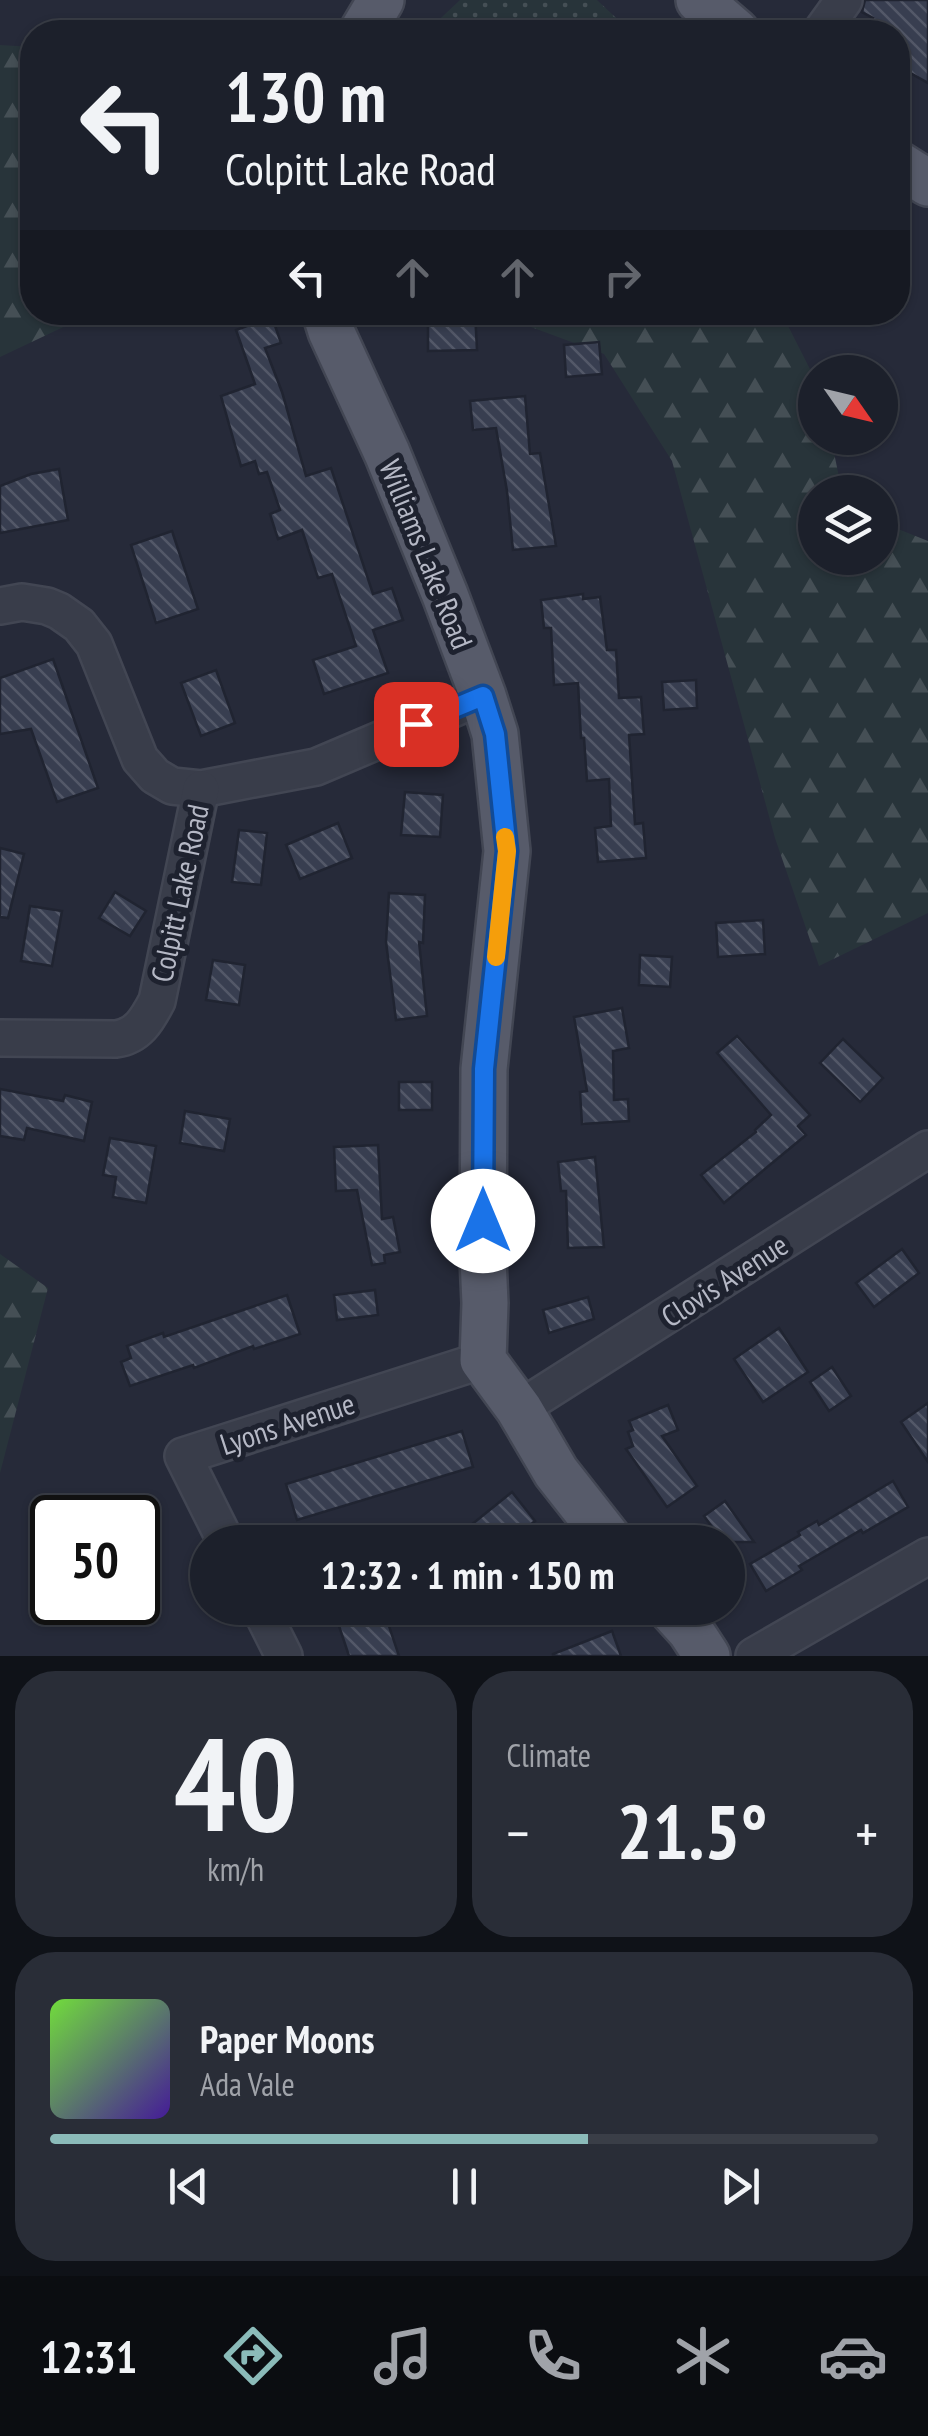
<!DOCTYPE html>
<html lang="en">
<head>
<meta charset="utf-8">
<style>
  :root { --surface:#1c202b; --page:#292d37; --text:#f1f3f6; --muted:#a0a3a9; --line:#3a3e47; --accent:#8bbbb9 }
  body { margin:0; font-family:"PT Sans Narrow",sans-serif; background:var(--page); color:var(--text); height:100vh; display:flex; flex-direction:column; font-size:38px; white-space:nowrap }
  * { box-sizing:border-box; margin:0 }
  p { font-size:32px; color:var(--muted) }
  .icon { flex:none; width:55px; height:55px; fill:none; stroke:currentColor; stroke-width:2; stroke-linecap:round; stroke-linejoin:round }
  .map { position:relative; height:1656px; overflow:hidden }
  .side { display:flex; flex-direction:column; gap:15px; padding:15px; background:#0f1218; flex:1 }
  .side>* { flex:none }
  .guide { position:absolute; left:20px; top:20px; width:890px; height:305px; border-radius:40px; box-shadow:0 2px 8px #0004,0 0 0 2px var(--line); background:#1c202b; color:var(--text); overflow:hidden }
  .needle { width:65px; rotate:124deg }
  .fabs { position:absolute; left:798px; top:355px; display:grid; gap:20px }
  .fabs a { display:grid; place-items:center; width:100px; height:100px; border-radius:50%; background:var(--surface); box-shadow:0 2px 8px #0004,0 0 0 2px var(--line); font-size:50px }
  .speed { position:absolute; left:30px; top:1495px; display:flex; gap:20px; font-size:50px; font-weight:700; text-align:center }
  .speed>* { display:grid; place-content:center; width:130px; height:130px; border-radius:50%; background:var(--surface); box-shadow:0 2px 8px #0004,0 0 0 2px var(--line); line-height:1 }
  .speed .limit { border:5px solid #111; border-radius:15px; background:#fff; color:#111 }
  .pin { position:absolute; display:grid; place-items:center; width:85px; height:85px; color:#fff; margin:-42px; border-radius:20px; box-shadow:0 5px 15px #0006 }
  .me { position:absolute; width:110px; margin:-55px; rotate:0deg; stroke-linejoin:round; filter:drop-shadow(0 0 8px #0008) }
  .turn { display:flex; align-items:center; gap:35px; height:210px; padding:0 40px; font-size:45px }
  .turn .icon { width:130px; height:130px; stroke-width:2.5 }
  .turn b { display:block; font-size:70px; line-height:85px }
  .lanes { display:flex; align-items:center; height:95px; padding:0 40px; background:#0003; justify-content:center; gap:50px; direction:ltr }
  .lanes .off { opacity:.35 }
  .big { font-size:75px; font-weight:800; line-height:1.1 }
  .side .widget { flex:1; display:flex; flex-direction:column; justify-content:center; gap:15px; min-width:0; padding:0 35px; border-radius:40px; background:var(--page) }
  .side .dial { align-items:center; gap:0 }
  .dial b { font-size:130px; line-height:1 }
  .song { display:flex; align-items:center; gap:30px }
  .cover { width:120px; height:120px; border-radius:15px; background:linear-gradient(135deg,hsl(100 70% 55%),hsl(260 70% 35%)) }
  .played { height:10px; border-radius:5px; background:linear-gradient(90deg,var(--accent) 65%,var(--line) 65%) }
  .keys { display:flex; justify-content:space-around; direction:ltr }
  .heat { display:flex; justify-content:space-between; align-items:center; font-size:55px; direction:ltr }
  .side .tiles { flex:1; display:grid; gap:15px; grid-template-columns:1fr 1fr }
  .widget:last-child { grid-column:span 2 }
  .trip { position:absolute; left:190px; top:1525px; width:555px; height:100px; border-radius:50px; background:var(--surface); box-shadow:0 2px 8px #0004,0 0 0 2px var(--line); font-weight:800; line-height:100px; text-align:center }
  .dock { display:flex; height:160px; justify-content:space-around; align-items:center; background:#0b0d11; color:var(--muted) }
  .dock .icon { width:70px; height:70px }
  .dock .current { color:var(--accent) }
  .dock b { font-size:45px; color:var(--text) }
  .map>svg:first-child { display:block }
  .forest { fill:url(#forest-firs) }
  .park { fill:url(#park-dots) }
  .building { fill:url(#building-back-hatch); stroke:#202431; stroke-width:2.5 }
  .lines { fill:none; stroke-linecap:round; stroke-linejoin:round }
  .minor-casing { stroke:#424653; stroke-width:40 }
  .major-casing { stroke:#424653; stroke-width:50 }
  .minor { stroke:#393d4a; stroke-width:35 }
  .major { stroke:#575b6a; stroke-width:45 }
  .route-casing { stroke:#114b97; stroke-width:25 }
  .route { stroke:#1a73e8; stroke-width:18 }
  .slow { stroke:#f59e0b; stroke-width:18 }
  .labels { text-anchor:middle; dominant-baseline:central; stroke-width:10; stroke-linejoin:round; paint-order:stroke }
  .street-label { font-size:30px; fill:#b5b8c5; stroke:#1e222f }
</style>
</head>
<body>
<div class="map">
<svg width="928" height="1656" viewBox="0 0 928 1656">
  <defs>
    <pattern id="forest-firs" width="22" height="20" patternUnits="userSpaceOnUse" patternTransform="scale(2.5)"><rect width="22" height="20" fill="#28343a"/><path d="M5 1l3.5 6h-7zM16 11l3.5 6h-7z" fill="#454f55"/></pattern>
    <pattern id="park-dots" width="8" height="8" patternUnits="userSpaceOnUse" patternTransform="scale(2.5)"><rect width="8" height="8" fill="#28343a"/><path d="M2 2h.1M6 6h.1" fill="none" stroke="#454f55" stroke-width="1.8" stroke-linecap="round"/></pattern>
    <pattern id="building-back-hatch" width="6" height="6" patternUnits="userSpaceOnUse" patternTransform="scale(2.5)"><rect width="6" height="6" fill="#383e50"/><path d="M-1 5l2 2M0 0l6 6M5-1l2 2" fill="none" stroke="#535868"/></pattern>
  </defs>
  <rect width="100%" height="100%" fill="#262a39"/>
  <g class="forest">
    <path d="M 0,45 L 32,47 L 32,312 L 93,313 L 0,357 Z"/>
    <path d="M 768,312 L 783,316 L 815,379 L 815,438 L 831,438 L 840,482 L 852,492 L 815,492 L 815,558 L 880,558 L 880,516 L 893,527 L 928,541 L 928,913 L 819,966 L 775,838 L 672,461 L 604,354 L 493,313 Z"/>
    <path d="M 0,1254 L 48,1288 L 0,1473 Z"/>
  </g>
  <path class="park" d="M 460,0 L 597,0 L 631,32 L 426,32 Z"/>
  <g class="building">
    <path d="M 865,0 L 928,0 L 928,83 L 898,66 L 898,32 L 865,32 L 873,18 L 862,12 Z"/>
    <path d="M 428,312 L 475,312 L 477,350 L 428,351 Z"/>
    <path d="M 272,317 L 281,343 L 265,348 L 282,392 L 306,476 L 331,468 L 373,594 L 392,588 L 403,620 L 373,630 L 388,673 L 324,694 L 313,660 L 356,646 L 332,574 L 318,578 L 302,530 L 278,539 L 270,514 L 280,510 L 267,472 L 259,474 L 255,461 L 241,466 L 221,396 L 255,384 L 236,330 Z"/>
    <path d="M 599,342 L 602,374 L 566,377 L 564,345 Z"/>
    <path d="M 525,396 L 530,454 L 540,453 L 556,546 L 513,550 L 507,491 L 496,428 L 473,430 L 470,401 Z"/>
    <path d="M 59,469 L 68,520 L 0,533 L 0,486 L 31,474 Z"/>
    <path d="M 172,531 L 198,609 L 156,623 L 131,545 Z"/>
    <path d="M 583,594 L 583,599 L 600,597 L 607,650 L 616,650 L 619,698 L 641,697 L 644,734 L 629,735 L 635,824 L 643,823 L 646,858 L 598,862 L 595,828 L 611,826 L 609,779 L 587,781 L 584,738 L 581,738 L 578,683 L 554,685 L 551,628 L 544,628 L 541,600 Z"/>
    <path d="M 53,659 L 98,788 L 57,802 L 31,729 L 0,734 L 0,678 Z"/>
    <path d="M 216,670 L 235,723 L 201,736 L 181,683 Z"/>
    <path d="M 696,680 L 697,708 L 664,710 L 662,682 Z"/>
    <path d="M 405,792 L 443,795 L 440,837 L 401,835 Z"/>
    <path d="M 338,823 L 352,858 L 300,879 L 286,845 Z"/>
    <path d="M 239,830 L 267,833 L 261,885 L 232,882 Z"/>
    <path d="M 0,848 L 24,854 L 8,918 L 0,917 Z"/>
    <path d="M 115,892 L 146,911 L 130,936 L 99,918 Z"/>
    <path d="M 389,893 L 425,895 L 423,943 L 419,942 L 427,1016 L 396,1020 L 386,942 Z"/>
    <path d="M 30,906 L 62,911 L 52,966 L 21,961 Z"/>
    <path d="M 763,920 L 765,954 L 718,957 L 716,923 Z"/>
    <path d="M 640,955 L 672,957 L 670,987 L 639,985 Z"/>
    <path d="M 213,960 L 245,965 L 239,1005 L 206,1000 Z"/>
    <path d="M 622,1008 L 629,1048 L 613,1051 L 614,1100 L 628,1099 L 629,1121 L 582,1124 L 580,1092 L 587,1091 L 574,1017 Z"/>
    <path d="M 737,1036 L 810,1115 L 798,1126 L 806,1135 L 724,1203 L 701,1175 L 756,1132 L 755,1130 L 771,1115 L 717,1053 Z"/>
    <path d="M 843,1039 L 883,1078 L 860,1102 L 820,1063 Z"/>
    <rect x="399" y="1082" width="33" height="28"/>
    <path d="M 0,1089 L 63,1101 L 65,1095 L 92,1102 L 84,1141 L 27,1128 L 24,1140 L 0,1136 Z"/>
    <path d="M 185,1111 L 230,1119 L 224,1151 L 180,1143 Z"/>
    <path d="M 110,1138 L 156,1146 L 146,1203 L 113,1197 L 116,1177 L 103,1175 Z"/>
    <path d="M 378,1145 L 382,1219 L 393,1217 L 400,1252 L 384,1255 L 385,1263 L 372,1265 L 357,1190 L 336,1191 L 334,1147 Z"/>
    <path d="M 595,1157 L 604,1247 L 568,1248 L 566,1191 L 561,1191 L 558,1162 Z"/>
    <path d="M 902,1249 L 919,1273 L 874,1307 L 856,1283 Z"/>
    <path d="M 375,1290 L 378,1315 L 337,1320 L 334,1295 Z"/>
    <path d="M 287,1295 L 300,1334 L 254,1349 L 253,1346 L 194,1368 L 193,1365 L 130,1386 L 121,1362 L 131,1358 L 127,1346 L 163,1333 L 164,1337 Z"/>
    <path d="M 588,1297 L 594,1319 L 549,1333 L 543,1310 Z"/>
    <path d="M 779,1328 L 808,1372 L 763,1402 L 734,1359 Z"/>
    <path d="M 832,1367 L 851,1396 L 829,1411 L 810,1382 Z"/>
    <path d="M 928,1403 L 928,1462 L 901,1422 Z"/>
    <path d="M 668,1405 L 678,1430 L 662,1436 L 697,1486 L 667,1507 L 626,1449 L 633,1446 L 628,1432 L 633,1430 L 629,1421 Z"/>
    <path d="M 462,1431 L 473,1467 L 297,1520 L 286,1484 Z"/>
    <path d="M 893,1481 L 908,1507 L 863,1533 L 861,1530 L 799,1566 L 802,1570 L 766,1591 L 750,1564 L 800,1535 L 798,1532 L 817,1521 L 819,1525 Z"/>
    <path d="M 512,1492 L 535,1521 L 509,1542 L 450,1542 Z"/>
    <path d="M 725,1501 L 754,1542 L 723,1542 L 704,1516 Z"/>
    <path d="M 333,1608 L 383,1608 L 399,1656 L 349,1656 Z"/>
    <path d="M 612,1631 L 621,1656 L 553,1656 L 553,1654 Z"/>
  </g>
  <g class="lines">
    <g class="minor-casing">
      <g id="minor">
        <path d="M 821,32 L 844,0"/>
        <path d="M 0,606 L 22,602 L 47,606 L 59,611 L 79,625 L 94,644 L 140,759 L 155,776 L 172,786 L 201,789 L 316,767 L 483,696"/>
        <path d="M 0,1038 L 116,1039 C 138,1036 147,1020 157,1001 L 201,789"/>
        <path d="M 519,1409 L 928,1149"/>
        <path d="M 226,1542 L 183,1456 L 483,1360"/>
        <path d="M 260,1608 L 284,1656"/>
        <path d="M 754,1656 L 928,1556"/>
      </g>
    </g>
    <g class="major-casing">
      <g id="major">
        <path d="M 699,0 L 736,32"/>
        <path d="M 362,32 L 381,0"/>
        <path d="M 898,164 L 928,183"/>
        <path d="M 325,312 L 331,331 L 387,453 L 445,595 L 483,696 L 495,734 L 507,851 L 484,1069 L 483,1259 L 485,1303 L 483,1360 L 519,1409 L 556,1472 L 611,1542"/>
        <path d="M 670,1608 L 690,1630 L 707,1656"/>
      </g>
    </g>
    <use href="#minor" class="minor"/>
    <use href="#major" class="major"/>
  </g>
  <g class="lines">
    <g class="route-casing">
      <path id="route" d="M 416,724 L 483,696 L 495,734 L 507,851 L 484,1069 L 483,1221"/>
    </g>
    <use href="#route" class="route"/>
    <path class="slow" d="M 496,957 L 507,851 L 505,837"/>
  </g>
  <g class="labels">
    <g class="street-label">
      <text transform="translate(427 554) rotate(68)">Williams Lake Road</text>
      <text transform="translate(179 893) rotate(-78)">Colpitt Lake Road</text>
      <text transform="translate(724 1280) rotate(-33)">Clovis Avenue</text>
      <text transform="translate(287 1423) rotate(-18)">Lyons Avenue</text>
    </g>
  </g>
</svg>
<div class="fabs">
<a><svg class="needle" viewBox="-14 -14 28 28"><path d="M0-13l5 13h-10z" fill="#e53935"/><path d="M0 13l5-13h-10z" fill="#a0a3a9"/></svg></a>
<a><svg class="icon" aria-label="layers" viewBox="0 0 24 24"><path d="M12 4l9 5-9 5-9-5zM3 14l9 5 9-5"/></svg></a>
</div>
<div class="speed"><div class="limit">50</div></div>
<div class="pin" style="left:416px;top:724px;background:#d93025"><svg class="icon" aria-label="arrive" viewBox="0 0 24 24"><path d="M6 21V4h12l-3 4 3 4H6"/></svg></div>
<svg class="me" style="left:483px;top:1221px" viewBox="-20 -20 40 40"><circle r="19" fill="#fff"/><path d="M0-13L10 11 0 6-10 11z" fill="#1a73e8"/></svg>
<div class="trip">12:32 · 1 min · 150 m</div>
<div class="guide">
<div class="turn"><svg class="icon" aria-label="left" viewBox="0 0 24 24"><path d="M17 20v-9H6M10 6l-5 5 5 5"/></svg><div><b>130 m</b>Colpitt Lake Road</div></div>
<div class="lanes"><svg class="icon" aria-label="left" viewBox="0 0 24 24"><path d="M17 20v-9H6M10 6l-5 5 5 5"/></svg><svg class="icon off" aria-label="ahead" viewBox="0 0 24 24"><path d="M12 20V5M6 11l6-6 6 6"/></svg><svg class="icon off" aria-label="ahead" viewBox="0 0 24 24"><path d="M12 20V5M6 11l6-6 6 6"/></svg><svg class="icon off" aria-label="right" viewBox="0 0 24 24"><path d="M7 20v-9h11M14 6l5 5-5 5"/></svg></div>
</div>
</div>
<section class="side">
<div class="tiles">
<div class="widget dial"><b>40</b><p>km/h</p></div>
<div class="widget"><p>Climate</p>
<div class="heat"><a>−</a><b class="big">21.5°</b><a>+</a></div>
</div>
<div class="widget">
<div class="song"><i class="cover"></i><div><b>Paper Moons</b><p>Ada Vale</p></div></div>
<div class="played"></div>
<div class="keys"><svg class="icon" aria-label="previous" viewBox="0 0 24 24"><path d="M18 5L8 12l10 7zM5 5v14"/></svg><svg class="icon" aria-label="pause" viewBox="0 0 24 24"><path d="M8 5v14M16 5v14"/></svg><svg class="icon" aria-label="next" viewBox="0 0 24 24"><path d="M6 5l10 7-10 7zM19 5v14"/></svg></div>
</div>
</div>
</section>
<nav class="dock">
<b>12:31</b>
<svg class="icon current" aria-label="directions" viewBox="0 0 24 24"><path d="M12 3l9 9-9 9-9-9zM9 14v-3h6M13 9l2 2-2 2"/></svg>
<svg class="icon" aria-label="music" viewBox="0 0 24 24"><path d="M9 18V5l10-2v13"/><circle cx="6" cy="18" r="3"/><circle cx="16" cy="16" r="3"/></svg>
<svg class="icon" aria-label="phone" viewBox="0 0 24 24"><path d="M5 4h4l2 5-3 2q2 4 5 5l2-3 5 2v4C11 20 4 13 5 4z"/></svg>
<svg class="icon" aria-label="climate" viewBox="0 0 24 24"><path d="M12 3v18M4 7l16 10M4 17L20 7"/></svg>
<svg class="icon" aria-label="car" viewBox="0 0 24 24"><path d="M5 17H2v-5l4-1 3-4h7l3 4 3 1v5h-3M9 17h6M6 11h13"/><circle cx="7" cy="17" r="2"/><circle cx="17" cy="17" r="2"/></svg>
</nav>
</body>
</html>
